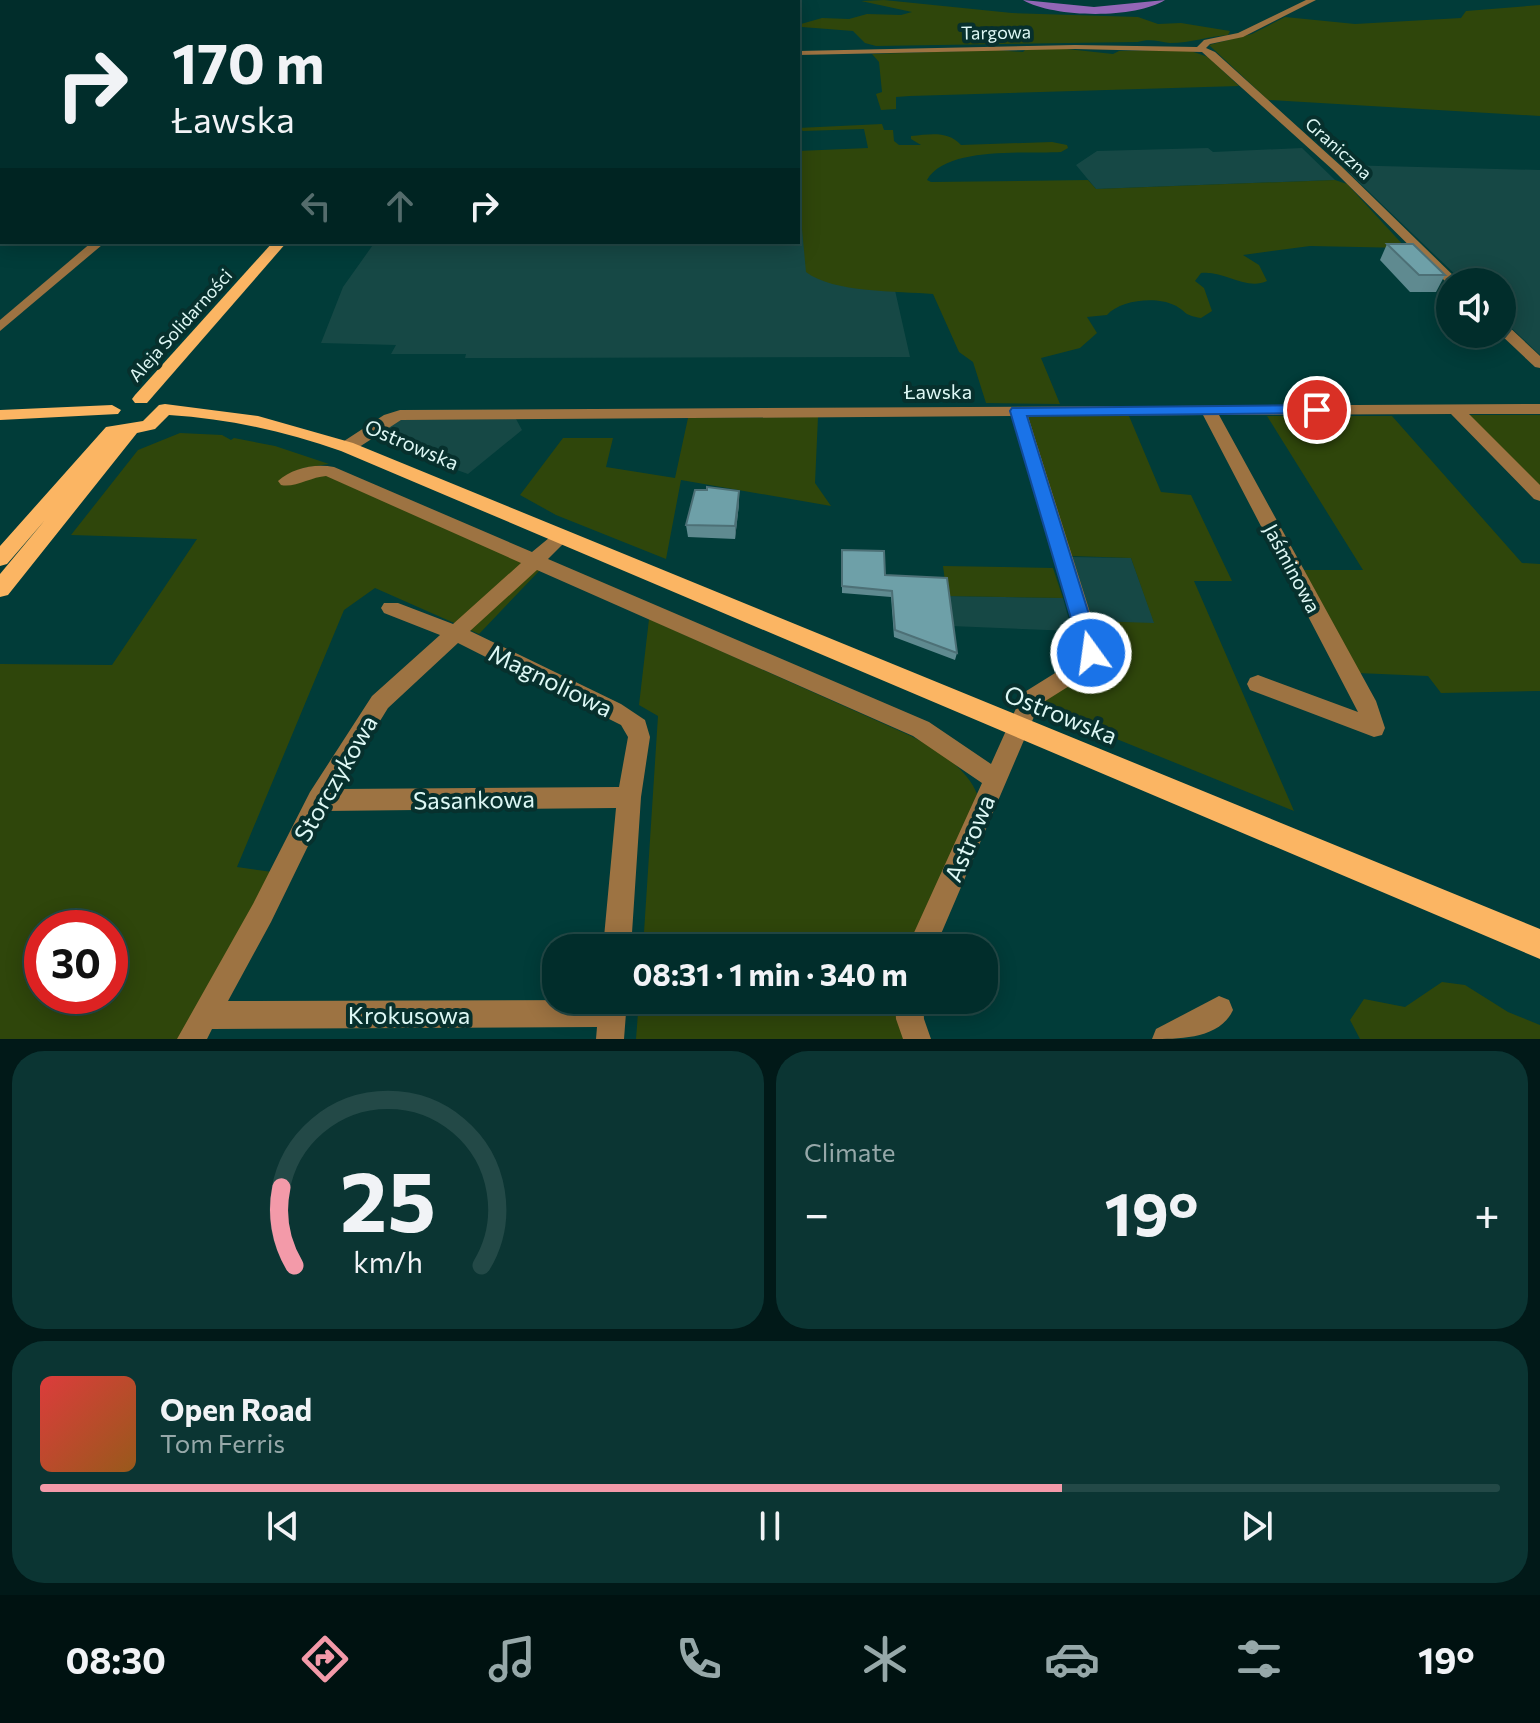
<!DOCTYPE html>
<html lang="en">
<head>
<meta charset="utf-8">
<style>
  :root { --surface:#012d2b; --page:#0b3533; --text:#f1f3f6; --muted:#96a8a9; --line:#234947; --accent:#f39aa9 }
  body { margin:0; font-family:Commissioner,sans-serif; background:var(--page); color:var(--text); height:100vh; display:flex; flex-direction:column; font-size:30px; white-space:nowrap }
  * { box-sizing:border-box; margin:0 }
  p { font-size:26px; color:var(--muted) }
  .icon { flex:none; width:44px; height:44px; fill:none; stroke:currentColor; stroke-width:2; stroke-linecap:round; stroke-linejoin:round }
  .map { position:relative; height:1039px; overflow:hidden }
  .panel { display:flex; flex-direction:column; gap:12px; padding:12px; background:#011918; flex:1 }
  .panel>* { flex:none }
  .banner { position:absolute; left:0px; top:0px; width:800px; height:244px; box-shadow:0 4px 20px #0003,0 0 0 2px var(--line); background:#012d2b; color:var(--text); overflow:hidden }
  .tools { position:absolute; left:1436px; top:268px; display:grid; gap:16px }
  .tools a { display:grid; place-items:center; width:80px; height:80px; border-radius:50%; background:var(--surface); box-shadow:0 4px 20px #0003,0 0 0 2px var(--line); font-size:40px }
  .speed { position:absolute; left:24px; top:910px; display:flex; gap:16px; font-size:40px; font-weight:700; text-align:center }
  .speed>* { display:grid; place-content:center; width:104px; height:104px; border-radius:50%; background:var(--surface); box-shadow:0 4px 20px #0003,0 0 0 2px var(--line); line-height:1 }
  .speed .limit { border:12px solid #d22; background:#fff; color:#111 }
  .pin { position:absolute; display:grid; place-items:center; width:68px; height:68px; color:#fff; margin:-34px; border:4px solid #fff; border-radius:50%; box-shadow:0 2px 8px #0007 }
  .me { position:absolute; width:88px; margin:-44px; rotate:346deg; stroke-linejoin:round; filter:drop-shadow(0 0 6px #0008) }
  .turn { display:flex; align-items:center; gap:28px; height:168px; padding:0 40px; font-size:36px }
  .turn .icon { width:104px; height:104px; stroke-width:2.5 }
  .turn b { display:block; font-size:56px; line-height:68px }
  .lanes { display:flex; align-items:center; height:76px; padding:0 40px; background:#0003; justify-content:center; gap:40px; direction:ltr }
  .lanes .off { opacity:.35 }
  .big { font-size:60px; font-weight:700; line-height:1.1 }
  .panel .card { flex:1; display:flex; flex-direction:column; justify-content:center; gap:12px; min-width:0; padding:0 28px; border-radius:32px; background:var(--page) }
  .panel .dial { align-items:center; gap:0 }
  .dial svg { height:208px; overflow:visible; fill:none; stroke:var(--line); stroke-width:7; stroke-linecap:round; text-anchor:middle }
  .dial text { fill:var(--text); stroke:none }
  .song { display:flex; align-items:center; gap:24px }
  .cover { width:96px; height:96px; border-radius:12px; background:linear-gradient(135deg,hsl(0 70% 55%),hsl(30 70% 35%)) }
  .played { height:8px; border-radius:4px; background:linear-gradient(90deg,var(--accent) 70%,var(--line) 70%) }
  .keys { display:flex; justify-content:space-around; direction:ltr }
  .heat { display:flex; justify-content:space-between; align-items:center; font-size:44px; direction:ltr }
  .panel .tiles { flex:1; display:grid; gap:12px; grid-template-columns:1fr 1fr }
  .card:last-child { grid-column:span 2 }
  .trip { position:absolute; left:542px; top:934px; width:456px; height:80px; border-radius:32px; background:var(--surface); box-shadow:0 4px 20px #0003,0 0 0 2px var(--line); font-weight:700; line-height:80px; text-align:center }
  .dock { display:flex; height:128px; justify-content:space-around; align-items:center; background:#001211; color:var(--muted) }
  .dock .icon { width:56px; height:56px }
  .dock .selected { color:var(--accent) }
  .dock b { font-size:36px; color:var(--text) }
  .map>svg:first-child { display:block }
  .built { fill:#164845 }
  .green { fill:#2f460b; fill-rule:evenodd }
  .lines { fill:none; stroke-linecap:round; stroke-linejoin:round }
  .river { fill:#9366b6; fill-rule:evenodd }
  .minor { fill:#9d7342; fill-rule:evenodd }
  .major { fill:#fbb563; fill-rule:evenodd }
  .wall { fill:#5f8a90 }
  .shaded-wall { fill:#4d7076 }
  .building { fill:#6ea0a8; stroke:#4d7076; stroke-width:2 }
  .route { fill:#1a73e8; stroke:#114b97; stroke-width:2 }
  .labels { text-anchor:middle; dominant-baseline:central; stroke-width:8; stroke-linejoin:round; paint-order:stroke }
  .far-street-label { font-size:18px; fill:#def8f5; stroke:#07302d }
  .street-label { font-size:20px; fill:#def8f5; stroke:#07302d }
  .near-street-label { font-size:24px; fill:#def8f5; stroke:#07302d }
</style>
</head>
<body>
<div class="map">
<svg width="1540" height="1039" viewBox="0 0 1540 1039">
  <rect width="100%" height="100%" fill="#013c39"/>
  <g class="built">
    <path d="M 1208,148 L 1213,152 L 1302,148 L 1335,180 L 1096,189 L 1076,165 L 1097,151 Z"/>
    <path d="M 1341,165 L 1540,170 L 1540,355 L 1502,319 L 1502,282 L 1463,282 Z"/>
    <path d="M 881,228 L 910,357 L 465,358 L 466,354 L 391,354 L 396,345 L 321,343 L 343,287 L 375,242 L 798,242 L 798,229 Z"/>
    <path d="M 516,419 L 522,430 L 468,474 L 382,443 L 378,432 L 401,420 Z"/>
    <path d="M 1072,557 L 1131,558 L 1155,624 L 1091,621 Z"/>
    <path d="M 947,596 L 1063,598 L 1072,631 L 951,626 Z"/>
  </g>
  <g class="green">
    <path d="M 884,0 L 1012,13 L 1138,17 L 1158,24 L 1181,23 L 1230,31 L 1228,35 C 1209,36 1191,43 1170,43 C 1159,42 1150,38 1138,42 L 876,46 L 865,43 L 853,31 L 802,27 L 801,24 L 822,18 L 849,19 L 867,14 L 901,15 L 912,12 L 861,1 Z"/>
    <path d="M 1540,5 L 1540,116 L 1268,100 L 1209,45 L 1252,34 L 1285,17 L 1355,24 L 1461,18 L 1466,11 Z"/>
    <path d="M 1026,49 L 1067,49 L 1113,54 L 1119,51 L 1188,50 L 1208,57 L 1239,86 L 910,96 L 896,97 L 896,109 L 881,110 L 876,94 L 882,92 L 879,62 L 872,54 L 996,50 L 1023,52 Z"/>
    <path d="M 882,124 L 884,130 L 893,130 L 894,141 L 899,145 L 921,145 L 911,139 L 911,136 C 932,134 948,131 961,145 L 1052,142 L 1067,145 L 1068,148 L 1061,152 C 1027,154 946,146 927,180 L 931,182 L 1088,180 L 1096,189 L 1335,180 L 1347,184 L 1406,248 L 1310,246 L 1243,255 L 1259,265 L 1267,281 C 1246,291 1224,270 1201,273 L 1195,281 L 1204,288 L 1212,311 L 1201,318 C 1182,315 1187,311 1174,305 C 1156,296 1120,300 1107,315 L 1087,317 L 1097,333 L 1080,348 L 1041,358 L 1060,404 L 986,403 L 973,362 L 959,352 L 933,294 C 898,291 833,293 806,272 L 802,229 L 798,229 L 798,151 L 868,148 L 864,129 L 803,131 L 798,128 Z"/>
    <path d="M 1465,415 L 1540,415 L 1540,492 Z"/>
    <path d="M 1028,416 L 1129,416 L 1161,492 L 1191,495 L 1232,581 L 1194,581 L 1294,811 L 1055,714 L 1048,704 L 1041,700 L 1092,674 L 1102,664 L 1103,654 L 1091,621 L 1154,623 L 1131,558 L 1072,556 Z"/>
    <path d="M 1267,416 L 1392,416 L 1522,563 L 1540,564 L 1540,691 L 1441,693 L 1428,676 L 1357,673 L 1303,570 L 1363,570 Z"/>
    <path d="M 818,417 L 815,483 L 831,506 L 681,480 L 666,559 L 556,515 L 520,495 L 563,438 L 613,438 L 606,467 L 675,478 L 688,418 Z"/>
    <path d="M 180,433 L 222,435 L 231,440 L 234,438 L 275,446 L 329,464 L 303,468 L 290,474 L 327,476 L 541,569 L 479,634 L 375,588 L 344,610 L 237,867 L 287,874 L 203,1039 L 0,1039 L 0,664 L 112,665 L 197,539 L 71,535 L 138,450 ZM 42,928 L 110,928 L 110,996 L 42,996 Z"/>
    <path d="M 943,566 L 1053,568 L 1063,598 L 947,596 Z"/>
    <path d="M 649,619 L 911,736 C 935,748 968,769 977,794 L 915,948 L 643,948 L 658,716 L 639,705 Z"/>
    <path d="M 1442,982 L 1465,985 L 1508,1012 L 1540,1025 L 1540,1039 L 1360,1039 L 1350,1020 L 1364,999 L 1405,1007 Z"/>
    <path d="M 639,1000 L 901,1000 L 908,1039 L 636,1039 Z"/>
  </g>
  <g class="lines">
    <path class="river" d="M 1023,0 L 1094,7 L 1165,0 C 1135,19 1054,18 1023,0 Z"/>
    <g class="minor">
      <path d="M 1306,0 L 1316,0 L 1243,37 L 1210,44 L 1206,48 L 1215,52 L 1341,166 L 1460,282 L 1450,282 L 1449,285 L 1333,170 L 1202,52 L 1075,49 L 798,55 L 798,51 L 1075,45 L 1197,47 L 1204,40 L 1238,33 Z"/>
      <path d="M 0,69 L 2,70 L 0,77 Z"/>
      <path d="M 92,242 L 102,245 L 0,331 L 0,320 Z"/>
      <path d="M 1502,324 L 1507,325 L 1540,356 L 1540,368 L 1535,367 L 1500,334 Z"/>
      <path d="M 1540,404 L 1540,414 L 1469,414 L 1540,485 L 1540,501 L 1534,499 L 1451,414 L 1219,415 L 1376,701 L 1385,728 L 1382,735 L 1374,737 L 1250,690 L 1247,684 L 1250,678 L 1258,675 L 1358,712 L 1203,415 L 1028,416 L 1100,644 L 1093,671 L 1039,705 L 935,948 L 907,948 L 982,783 L 913,736 L 537,570 L 470,631 L 621,704 L 645,720 L 650,737 L 641,797 L 631,948 L 603,948 L 616,808 L 325,811 L 271,922 L 228,1001 L 627,1000 L 624,1039 L 596,1039 L 597,1027 L 212,1029 L 207,1039 L 177,1039 L 253,904 L 310,792 L 372,696 L 440,635 L 384,613 L 381,608 L 384,603 L 398,603 L 453,624 L 521,563 L 326,476 C 311,477 295,488 281,485 L 278,481 C 292,468 315,463 334,467 L 532,552 L 555,533 L 567,533 L 570,537 L 548,559 L 929,722 L 991,764 L 1023,693 L 1076,660 L 1080,644 L 1012,416 L 401,420 L 353,451 L 341,451 L 339,447 L 341,443 L 384,415 L 400,410 ZM 458,643 L 621,725 L 628,737 L 619,787 L 338,789 L 388,708 Z"/>
      <path d="M 1219,996 L 1229,1000 L 1233,1010 C 1220,1039 1179,1039 1152,1039 L 1156,1029 Z"/>
      <path d="M 895,1000 L 923,1000 L 924,1019 L 931,1039 L 903,1039 L 896,1019 Z"/>
    </g>
    <g class="major">
      <path d="M 273,242 L 287,242 L 147,403 L 135,403 L 132,399 L 135,395 Z"/>
      <path d="M 165,404 L 258,416 L 353,443 L 1540,929 L 1540,959 L 341,451 C 285,431 229,419 169,415 L 155,429 L 137,433 L 8,595 L 0,597 L 0,574 L 45,520 L 7,564 L 0,566 L 0,546 L 106,427 L 143,421 L 159,405 Z"/>
      <path d="M 112,405 L 121,410 L 118,414 L 0,420 L 0,410 Z"/>
    </g>
  </g>
  <g class="wall">
    <rect x="0" y="86" width="2" height="30"/>
    <path d="M 1387,244 L 1445,275 L 1436,292 L 1410,292 L 1380,260 Z"/>
    <path d="M 739,491 L 739,504 L 735,539 L 688,537 L 686,525 Z"/>
    <path d="M 842,556 L 885,575 L 957,653 L 955,660 L 894,637 L 891,597 L 842,593 Z"/>
  </g>
  <path class="shaded-wall" d="M 739,491 L 739,504 L 735,539 L 735,526 Z"/>
  <g class="building">
    <rect x="0" y="86" width="2" height="12"/>
    <path d="M 1387,244 L 1413,244 L 1445,275 L 1419,275 Z"/>
    <path d="M 707,487 L 739,491 L 735,526 L 686,525 L 695,490 L 707,490 Z"/>
    <path d="M 842,550 L 884,551 L 885,575 L 947,578 L 957,653 L 895,630 L 892,591 L 842,586 Z"/>
  </g>
  <path class="route" d="M 1317,405 L 1325,410 L 1322,413 L 1027,416 L 1101,653 L 1098,659 L 1083,659 L 1010,411 L 1012,408 Z"/>
  <g class="labels">
    <g class="far-street-label">
      <text transform="translate(996 32) rotate(-1)">Targowa</text>
      <text transform="translate(1339 148) rotate(42)">Graniczna</text>
      <text transform="translate(180 325) rotate(-48)">Aleja Solidarności</text>
    </g>
    <g class="street-label">
      <text x="938" y="391">Ławska</text>
      <text transform="translate(412 444) rotate(23)">Ostrowska</text>
      <text transform="translate(1293 568) rotate(62)">Jaśminowa</text>
    </g>
    <g class="near-street-label">
      <text transform="translate(551 680) rotate(26)">Magnoliowa</text>
      <text transform="translate(1061 714) rotate(22)">Ostrowska</text>
      <text transform="translate(335 778) rotate(-60)">Storczykowa</text>
      <text transform="translate(474 799) rotate(-1)">Sasankowa</text>
      <text transform="translate(969 838) rotate(-67)">Astrowa</text>
      <text x="409" y="1014">Krokusowa</text>
    </g>
  </g>
</svg>
<div class="tools">
<a><svg class="icon" aria-label="sound" viewBox="0 0 24 24"><path d="M4 9h4l5-4v14l-5-4H4zM17 9q2 3 0 6"/></svg></a>
</div>
<div class="speed"><div class="limit">30</div></div>
<div class="pin" style="left:1317px;top:410px;background:#d93025"><svg class="icon" aria-label="arrive" viewBox="0 0 24 24"><path d="M6 21V4h12l-3 4 3 4H6"/></svg></div>
<svg class="me" style="left:1091px;top:653px" viewBox="-20 -20 40 40"><circle r="17" fill="#1a73e8" stroke="#fff" stroke-width="3"/><path d="M0-11L8 9 0 5-8 9z" fill="#fff"/></svg>
<div class="trip">08:31 · 1 min · 340 m</div>
<div class="banner">
<div class="turn"><svg class="icon" aria-label="right" viewBox="0 0 24 24"><path d="M7 20v-9h11M14 6l5 5-5 5"/></svg><div><b>170 m</b>Ławska</div></div>
<div class="lanes"><svg class="icon off" aria-label="left" viewBox="0 0 24 24"><path d="M17 20v-9H6M10 6l-5 5 5 5"/></svg><svg class="icon off" aria-label="ahead" viewBox="0 0 24 24"><path d="M12 20V5M6 11l6-6 6 6"/></svg><svg class="icon" aria-label="right" viewBox="0 0 24 24"><path d="M7 20v-9h11M14 6l5 5-5 5"/></svg></div>
</div>
</div>
<section class="panel">
<div class="tiles">
<div class="card dial"><svg viewBox="0 0 100 80">
<path d="M14 69A42 42 0 1 1 86 69"/>
<path d="M14 69A42 42 0 0 1 9 39" stroke="#f39aa9"/>
<text x="50" y="56" font-size="32" font-weight="700">25</text>
<text x="50" y="72" font-size="11">km/h</text>
</svg></div>
<div class="card"><p>Climate</p>
<div class="heat"><a>−</a><b class="big">19°</b><a>+</a></div>
</div>
<div class="card">
<div class="song"><i class="cover"></i><div><b>Open Road</b><p>Tom Ferris</p></div></div>
<div class="played"></div>
<div class="keys"><svg class="icon" aria-label="previous" viewBox="0 0 24 24"><path d="M18 5L8 12l10 7zM5 5v14"/></svg><svg class="icon" aria-label="pause" viewBox="0 0 24 24"><path d="M8 5v14M16 5v14"/></svg><svg class="icon" aria-label="next" viewBox="0 0 24 24"><path d="M6 5l10 7-10 7zM19 5v14"/></svg></div>
</div>
</div>
</section>
<nav class="dock">
<b>08:30</b>
<svg class="icon selected" aria-label="directions" viewBox="0 0 24 24"><path d="M12 3l9 9-9 9-9-9zM9 14v-3h6M13 9l2 2-2 2"/></svg>
<svg class="icon" aria-label="music" viewBox="0 0 24 24"><path d="M9 18V5l10-2v13"/><circle cx="6" cy="18" r="3"/><circle cx="16" cy="16" r="3"/></svg>
<svg class="icon" aria-label="phone" viewBox="0 0 24 24"><path d="M5 4h4l2 5-3 2q2 4 5 5l2-3 5 2v4C11 20 4 13 5 4z"/></svg>
<svg class="icon" aria-label="climate" viewBox="0 0 24 24"><path d="M12 3v18M4 7l16 10M4 17L20 7"/></svg>
<svg class="icon" aria-label="car" viewBox="0 0 24 24"><path d="M5 17H2v-5l4-1 3-4h7l3 4 3 1v5h-3M9 17h6M6 11h13"/><circle cx="7" cy="17" r="2"/><circle cx="17" cy="17" r="2"/></svg>
<svg class="icon" aria-label="filters" viewBox="0 0 24 24"><path d="M4 7h16M4 17h16"/><circle cx="9" cy="7" r="2"/><circle cx="15" cy="17" r="2"/></svg>
<b>19°</b>
</nav>
</body>
</html>
